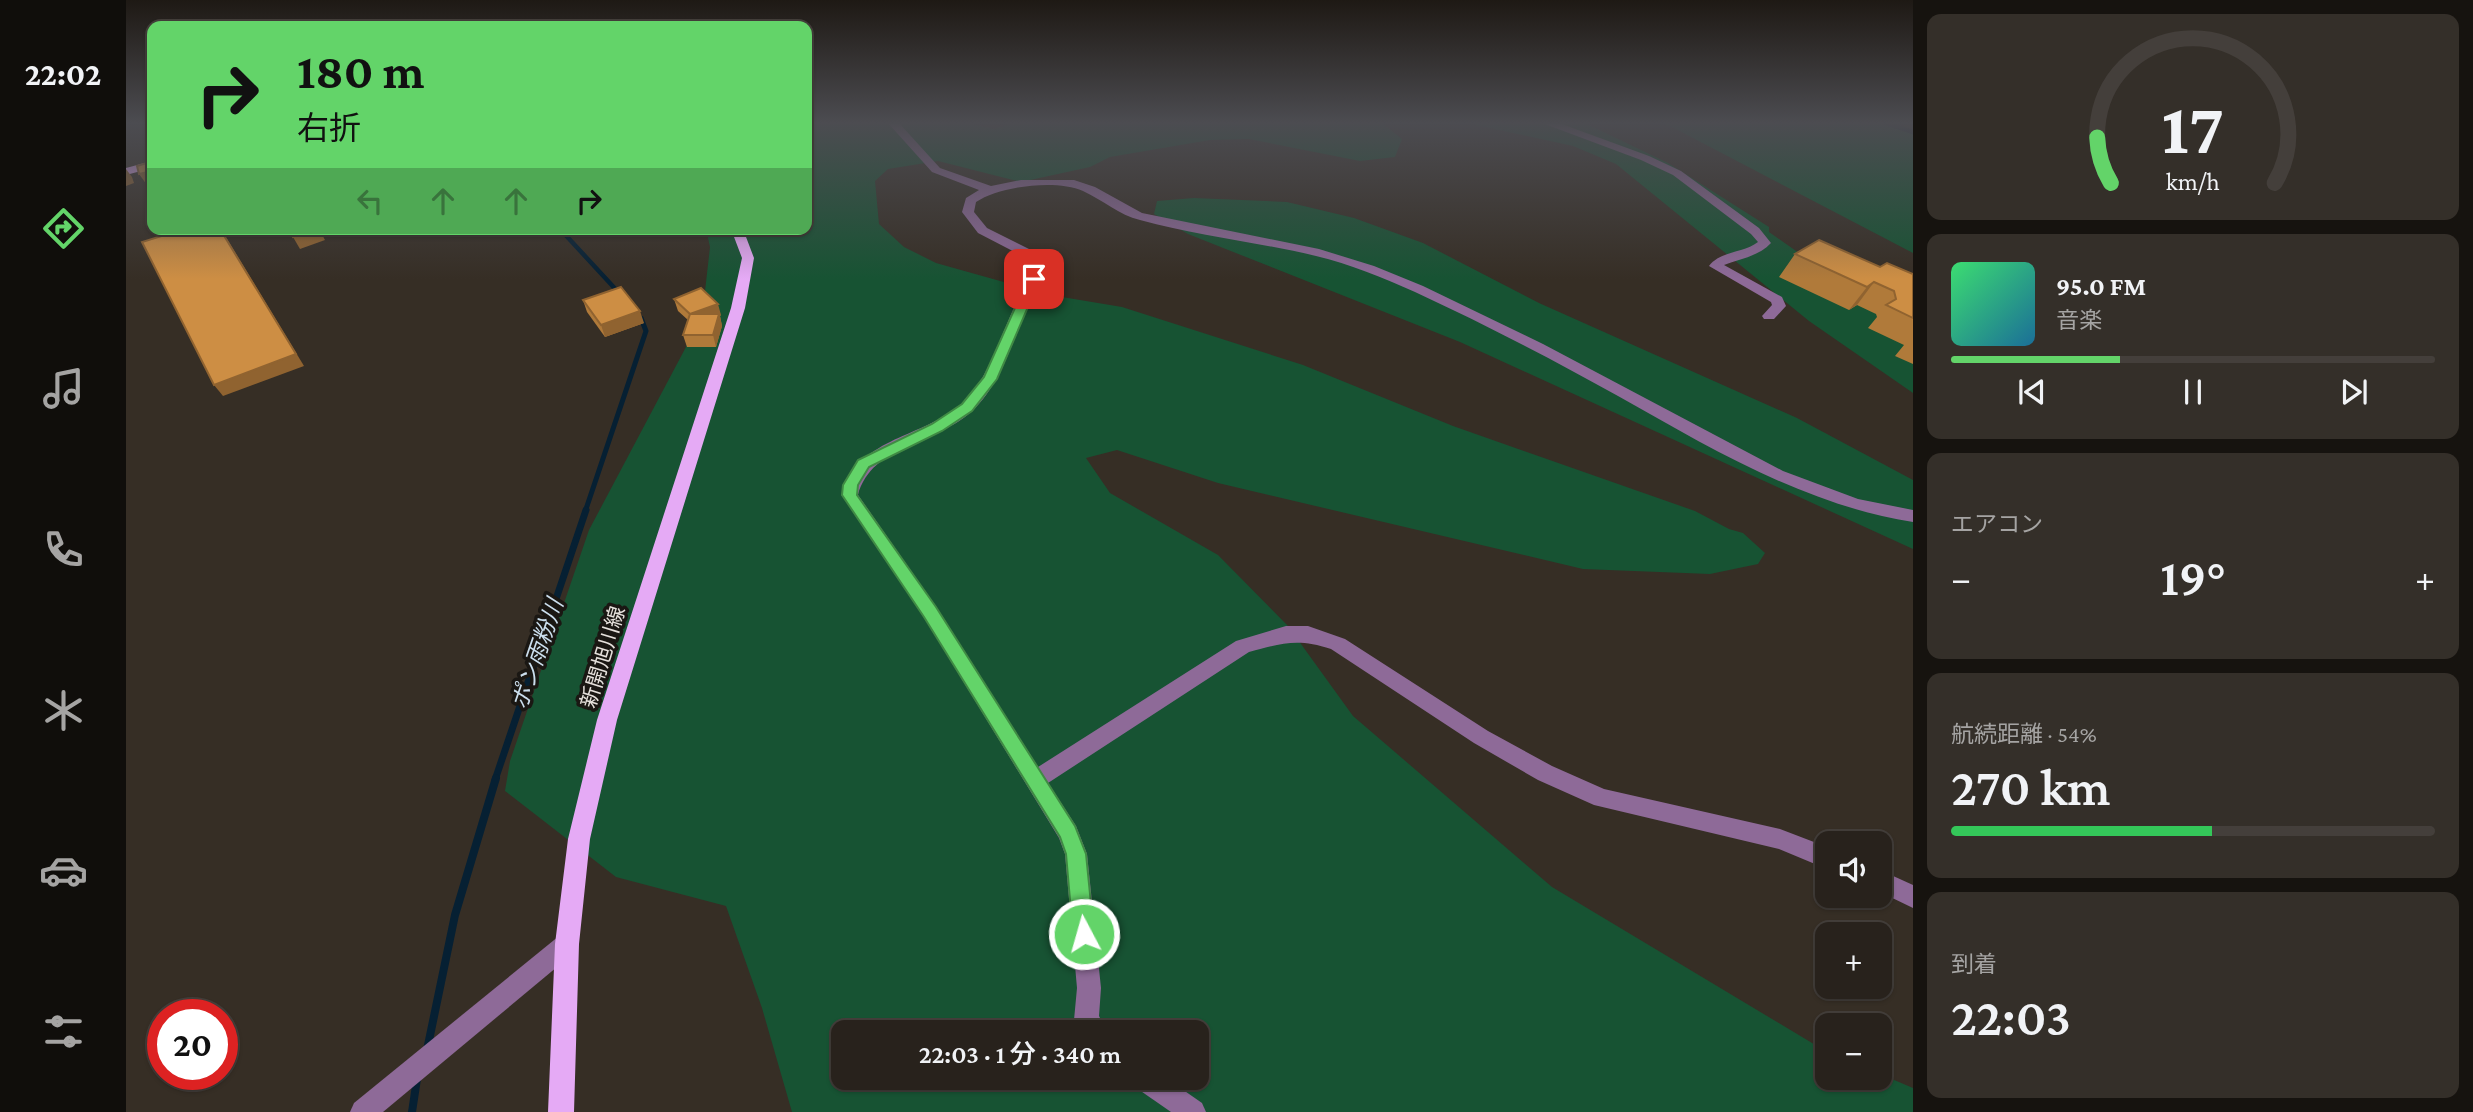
<!DOCTYPE html>
<html lang="ja">
<head>
<meta charset="utf-8">
<style>
  :root { --surface:#28221c; --page:#342f29; --text:#f1f3f6; --muted:#a5a4a3; --line:#443f3b; --accent:#63d469 }
  body { margin:0; font-family:"Crimson Pro","Noto Sans JP",serif; background:var(--page); color:var(--text); height:100vh; display:flex; flex-direction:column; font-size:26px; white-space:nowrap }
  * { box-sizing:border-box; margin:0 }
  p { font-size:23px; color:var(--muted) }
  .icon { flex:none; width:38px; height:38px; fill:none; stroke:currentColor; stroke-width:2; stroke-linecap:round; stroke-linejoin:round }
  .map { position:relative; flex:1; overflow:hidden }
  .side { display:flex; flex-direction:column; gap:14px; padding:14px; background:#16130f; width:560px }
  .side>* { flex:none }
  .top-card { position:absolute; left:21px; top:21px; width:665px; height:214px; border-radius:14px; box-shadow:0 2px 5px #0004,0 0 0 2px var(--line); background:#63d469; color:#111; overflow:hidden }
  .fabs { position:absolute; left:1689px; top:831px; display:grid; gap:14px }
  .fabs a { display:grid; place-items:center; width:77px; height:77px; border-radius:14px; background:var(--surface); box-shadow:0 2px 5px #0004,0 0 0 2px var(--line); font-size:35px }
  .speed { position:absolute; left:21px; top:999px; display:flex; gap:14px; font-size:35px; font-weight:700; text-align:center }
  .speed>* { display:grid; place-content:center; width:91px; height:91px; border-radius:50%; background:var(--surface); box-shadow:0 2px 5px #0004,0 0 0 2px var(--line); line-height:1 }
  .speed .limit { border:10px solid #d22; background:#fff; color:#111 }
  .pin { position:absolute; display:grid; place-items:center; width:60px; height:60px; color:#fff; margin:-30px; border-radius:14px; box-shadow:0 4px 10px #0006 }
  .me { position:absolute; width:77px; margin:-38px; rotate:354deg; stroke-linejoin:round; filter:drop-shadow(0 0 5px #0008) }
  .turn { display:flex; align-items:center; gap:24px; height:147px; padding:0 35px; font-size:32px }
  .turn .icon { width:91px; height:91px; stroke-width:2.5 }
  .turn b { display:block; font-size:49px; line-height:60px }
  .lanes { display:flex; align-items:center; height:66px; padding:0 35px; background:#0003; justify-content:center; gap:35px; direction:ltr }
  .lanes .off { opacity:.35 }
  .big { font-size:52px; font-weight:600; line-height:1.1 }
  .side .widget { flex:1; display:flex; flex-direction:column; justify-content:center; gap:10px; min-width:0; padding:0 24px; border-radius:14px; background:var(--page) }
  .side .dial { align-items:center; gap:0 }
  .dial svg { height:182px; overflow:visible; fill:none; stroke:var(--line); stroke-width:7; stroke-linecap:round; text-anchor:middle }
  .dial text { fill:var(--text); stroke:none }
  .song { display:flex; align-items:center; gap:21px }
  .cover { width:84px; height:84px; border-radius:10px; background:linear-gradient(135deg,hsl(140 70% 55%),hsl(200 70% 35%)) }
  .played { height:7px; border-radius:4px; background:linear-gradient(90deg,var(--accent) 35%,var(--line) 35%) }
  .keys { display:flex; justify-content:space-around; direction:ltr }
  .heat { display:flex; justify-content:space-between; align-items:center; font-size:38px; direction:ltr }
  .charge { height:10px; border-radius:5px; background:linear-gradient(90deg,#34c759 54%,var(--line) 0) }
  .trip { position:absolute; left:705px; top:1020px; width:378px; height:70px; border-radius:14px; background:var(--surface); box-shadow:0 2px 5px #0004,0 0 0 2px var(--line); font-weight:600; line-height:70px; text-align:center }
  main { display:flex; flex:1; min-height:0 }
  .dock { display:flex; flex-direction:column; width:126px; justify-content:space-around; align-items:center; background:#100e0b; color:var(--muted) }
  .dock .icon { width:49px; height:49px }
  .dock .active { color:var(--accent) }
  .dock b { font-size:32px; color:var(--text) }
  .map>svg:first-child { display:block }
  .green { fill:#175333; fill-rule:evenodd }
  .lines { fill:none; stroke-linecap:round; stroke-linejoin:round }
  .stream-far3 { stroke:#062033; stroke-width:4.5 }
  .stream-far2 { stroke:#062033; stroke-width:5 }
  .stream-far1 { stroke:#062033; stroke-width:7 }
  .stream { stroke:#062033; stroke-width:8 }
  .minor { fill:#8e6a98; fill-rule:evenodd }
  .major { fill:#e5aaf5; fill-rule:evenodd }
  .wall { fill:#b07a3a }
  .shaded-wall { fill:#906330 }
  .building { fill:#cd8e44; stroke:#906330; stroke-width:2 }
  .route { fill:#63d469; stroke:#408a44; stroke-width:2 }
  .labels { text-anchor:middle; dominant-baseline:central; stroke-width:7; stroke-linejoin:round; paint-order:stroke }
  .street-label { font-size:21px; fill:#e6e1dc; stroke:#1a1713 }
  .water-label { font-size:23px; font-style:italic; fill:#cbdeed; stroke:#1a1713 }
</style>
</head>
<body>
<main>
<nav class="dock">
<b>22:02</b>
<svg class="icon active" aria-label="directions" viewBox="0 0 24 24"><path d="M12 3l9 9-9 9-9-9zM9 14v-3h6M13 9l2 2-2 2"/></svg>
<svg class="icon" aria-label="music" viewBox="0 0 24 24"><path d="M9 18V5l10-2v13"/><circle cx="6" cy="18" r="3"/><circle cx="16" cy="16" r="3"/></svg>
<svg class="icon" aria-label="phone" viewBox="0 0 24 24"><path d="M5 4h4l2 5-3 2q2 4 5 5l2-3 5 2v4C11 20 4 13 5 4z"/></svg>
<svg class="icon" aria-label="climate" viewBox="0 0 24 24"><path d="M12 3v18M4 7l16 10M4 17L20 7"/></svg>
<svg class="icon" aria-label="car" viewBox="0 0 24 24"><path d="M5 17H2v-5l4-1 3-4h7l3 4 3 1v5h-3M9 17h6M6 11h13"/><circle cx="7" cy="17" r="2"/><circle cx="17" cy="17" r="2"/></svg>
<svg class="icon" aria-label="filters" viewBox="0 0 24 24"><path d="M4 7h16M4 17h16"/><circle cx="9" cy="7" r="2"/><circle cx="15" cy="17" r="2"/></svg>
</nav>
<div class="map">
<svg width="1787" height="1112" viewBox="0 0 1787 1112">
  <rect width="100%" height="100%" fill="#362e25"/>
  <g class="green">
    <path d="M 681,123 L 843,123 L 868,129 L 888,123 L 1256,123 L 1276,139 L 1269,157 L 1234,161 L 1123,139 L 1084,140 L 984,157 L 964,167 L 895,182 L 812,161 L 762,169 L 749,181 L 753,224 L 778,247 L 810,263 L 924,295 L 996,307 L 1177,365 L 1327,426 L 1569,511 L 1603,529 L 1617,533 L 1639,553 L 1632,564 L 1584,574 L 1457,569 L 1092,483 L 991,450 L 960,458 L 984,493 L 1092,555 L 1162,626 L 1227,716 L 1426,887 L 1701,1052 L 1701,1078 L 1754,1078 L 1754,1074 L 1787,1088 L 1787,1112 L 666,1112 L 636,1008 L 600,906 L 490,877 L 379,791 L 384,761 L 463,530 L 560,347 L 578,300 L 584,247 L 580,229 L 681,229 ZM 718,1032 L 1071,1032 L 1071,1078 L 718,1078 Z"/>
    <path d="M 1341,123 L 1459,123 L 1542,163 L 1643,227 L 1643,232 L 1787,333 L 1787,393 L 1683,321 L 1490,164 L 1447,146 Z"/>
    <path d="M 1534,123 L 1762,123 L 1787,134 L 1787,253 L 1546,127 Z"/>
    <path d="M 1068,198 L 1161,202 L 1228,218 L 1297,243 L 1413,303 L 1671,418 L 1787,480 L 1787,549 L 1334,342 L 1062,234 L 1028,214 L 1031,201 Z"/>
  </g>
  <g class="lines">
    <g class="stream-far3">
      <path d="M 1760,123 L 1787,132"/>
      <path d="M 434,229 L 494,294"/>
    </g>
    <path class="stream-far2" d="M 459,512 L 520,331 L 515,318"/>
    <path class="stream-far1" d="M 369,780 L 460,510"/>
    <g class="stream">
      <path d="M 301,1050 L 329,915 L 370,778"/>
      <path d="M 286,1112 L 291,1079"/>
    </g>
    <g class="minor">
      <path d="M 762,123 L 773,123 L 814,168 L 865,186 L 895,180 L 948,180 L 969,187 L 1016,213 L 1193,249 L 1248,266 L 1297,286 L 1417,344 L 1657,471 L 1732,499 L 1787,510 L 1787,522 C 1679,505 1586,449 1492,396 C 1426,359 1358,324 1289,292 C 1257,278 1224,264 1190,256 C 1132,242 1072,236 1014,220 C 993,215 977,200 957,191 C 930,179 874,186 850,202 L 848,212 L 861,228 L 909,252 C 919,275 906,298 897,318 C 883,351 872,387 845,412 C 811,443 746,444 732,495 L 810,607 L 912,767 L 1110,641 L 1160,626 L 1182,626 L 1219,639 L 1362,731 L 1426,766 L 1478,789 L 1654,829 L 1701,847 L 1701,869 L 1653,849 L 1468,805 L 1412,780 L 1348,743 L 1205,649 C 1172,638 1156,643 1123,652 L 922,783 L 950,826 L 961,854 L 975,988 L 973,1016 L 981,1032 L 954,1032 L 948,1020 L 951,988 L 939,854 L 933,838 L 798,617 L 716,495 C 732,438 791,439 832,407 C 858,386 868,353 881,324 C 890,301 903,282 898,257 L 852,233 L 836,212 L 840,198 L 853,190 L 806,172 Z"/>
      <path d="M 1416,123 L 1433,123 L 1523,156 L 1555,171 L 1633,228 L 1645,243 C 1633,256 1614,259 1598,265 L 1656,297 L 1660,306 L 1648,319 L 1638,319 L 1636,316 L 1646,305 L 1645,302 L 1583,266 C 1594,251 1618,253 1632,242 L 1625,234 L 1547,175 L 1515,160 Z"/>
      <path d="M 1754,870 L 1787,885 L 1787,908 L 1754,892 Z"/>
      <path d="M 441,932 L 449,936 L 453,944 L 449,952 L 257,1112 L 224,1112 L 228,1103 L 433,936 Z"/>
      <path d="M 1005,1078 L 1040,1078 L 1076,1103 L 1080,1112 L 1045,1112 L 1009,1087 Z"/>
    </g>
    <g class="major">
      <path d="M 26,161 L 26,168 L 0,175 L 0,168 Z"/>
      <path d="M 605,229 L 617,229 L 628,258 L 619,308 L 491,720 L 464,839 L 453,944 L 448,1112 L 422,1112 L 429,944 L 442,839 L 471,720 L 605,308 L 616,258 Z"/>
    </g>
  </g>
  <g class="wall">
    <path d="M 475,229 L 501,229 L 500,231 Z"/>
    <path d="M 1669,254 L 1754,267 L 1787,274 L 1787,364 L 1769,356 L 1778,345 L 1742,328 L 1751,317 L 1750,314 L 1731,305 L 1723,310 L 1653,277 Z"/>
    <path d="M 548,299 L 595,315 L 594,316 L 596,326 L 590,347 L 561,347 L 557,335 L 562,320 L 552,311 Z"/>
    <path d="M 457,300 L 518,323 L 479,337 L 461,312 Z"/>
  </g>
  <g class="shaded-wall">
    <path d="M 0,169 L 6,177 L 8,183 L 0,186 Z"/>
    <path d="M 26,171 L 26,184 L 21,185 L 13,174 Z"/>
    <path d="M 95,229 L 178,366 L 97,396 L 88,385 Z"/>
    <path d="M 193,229 L 199,240 L 174,249 L 167,237 Z"/>
    <path d="M 1748,282 L 1731,305 L 1723,310 L 1741,287 Z"/>
    <path d="M 592,304 L 595,315 L 594,316 L 596,326 L 590,347 L 587,335 L 564,314 Z"/>
    <path d="M 514,311 L 518,323 L 479,337 L 475,325 Z"/>
  </g>
  <g class="building">
    <path d="M 24,162 L 26,171 L 13,174 L 11,166 Z"/>
    <path d="M 58,229 L 94,229 L 170,354 L 88,385 L 16,242 Z"/>
    <path d="M 161,229 L 191,229 L 167,237 Z"/>
    <path d="M 1693,240 L 1754,267 L 1761,263 L 1787,274 L 1787,318 L 1760,305 L 1770,299 L 1768,291 L 1748,282 L 1741,287 L 1669,254 Z"/>
    <path d="M 495,287 L 514,311 L 475,325 L 457,300 Z"/>
    <path d="M 575,288 L 592,304 L 564,314 L 548,299 Z"/>
    <path d="M 564,314 L 593,314 L 587,335 L 557,335 Z"/>
  </g>
  <linearGradient id="sky" x2="0" y2="1"><stop stop-color="#1e1914"/><stop offset="0.44" stop-color="#4c4c51"/><stop offset="1" stop-color="#4c4c51" stop-opacity="0"/></linearGradient>
  <rect width="1787" height="279" fill="url(#sky)"/>
  <path class="route" d="M 908,276 L 914,279 L 871,379 L 846,411 L 816,431 L 743,467 L 732,485 L 731,495 L 810,607 L 949,826 L 960,854 L 968,934 L 965,942 L 958,945 L 950,942 L 947,934 L 940,854 L 934,837 L 798,617 L 716,495 L 717,485 L 732,460 L 806,424 L 836,404 L 858,377 L 902,279 Z"/>
  <g class="labels">
    <g class="street-label">
      <text transform="translate(477 657) rotate(-73)">新開旭川線</text>
    </g>
    <g class="water-label">
      <text transform="translate(411 654) rotate(-71)">ポン雨粉川</text>
    </g>
  </g>
</svg>
<div class="fabs">
<a><svg class="icon" aria-label="sound" viewBox="0 0 24 24"><path d="M4 9h4l5-4v14l-5-4H4zM17 9q2 3 0 6"/></svg></a>
<a>+</a>
<a>−</a>
</div>
<div class="speed"><div class="limit">20</div></div>
<div class="pin" style="left:908px;top:279px;background:#d93025"><svg class="icon" aria-label="arrive" viewBox="0 0 24 24"><path d="M6 21V4h12l-3 4 3 4H6"/></svg></div>
<svg class="me" style="left:958px;top:934px" viewBox="-20 -20 40 40"><circle r="17" fill="#63d469" stroke="#fff" stroke-width="3"/><path d="M0-11L8 9 0 5-8 9z" fill="#fff"/></svg>
<div class="trip">22:03 · 1 分 · 340 m</div>
<div class="top-card">
<div class="turn"><svg class="icon" aria-label="right" viewBox="0 0 24 24"><path d="M7 20v-9h11M14 6l5 5-5 5"/></svg><div><b>180 m</b>右折</div></div>
<div class="lanes"><svg class="icon off" aria-label="left" viewBox="0 0 24 24"><path d="M17 20v-9H6M10 6l-5 5 5 5"/></svg><svg class="icon off" aria-label="ahead" viewBox="0 0 24 24"><path d="M12 20V5M6 11l6-6 6 6"/></svg><svg class="icon off" aria-label="ahead" viewBox="0 0 24 24"><path d="M12 20V5M6 11l6-6 6 6"/></svg><svg class="icon" aria-label="right" viewBox="0 0 24 24"><path d="M7 20v-9h11M14 6l5 5-5 5"/></svg></div>
</div>
</div>
<section class="side">
<div class="widget dial"><svg viewBox="0 0 100 80">
<path d="M14 69A42 42 0 1 1 86 69"/>
<path d="M14 69A42 42 0 0 1 8 49" stroke="#63d469"/>
<text x="50" y="56" font-size="32" font-weight="700">17</text>
<text x="50" y="72" font-size="11">km/h</text>
</svg></div>
<div class="widget">
<div class="song"><i class="cover"></i><div><b>95.0 FM</b><p>音楽</p></div></div>
<div class="played"></div>
<div class="keys"><svg class="icon" aria-label="previous" viewBox="0 0 24 24"><path d="M18 5L8 12l10 7zM5 5v14"/></svg><svg class="icon" aria-label="pause" viewBox="0 0 24 24"><path d="M8 5v14M16 5v14"/></svg><svg class="icon" aria-label="next" viewBox="0 0 24 24"><path d="M6 5l10 7-10 7zM19 5v14"/></svg></div>
</div>
<div class="widget"><p>エアコン</p>
<div class="heat"><a>−</a><b class="big">19°</b><a>+</a></div>
</div>
<div class="widget"><p>航続距離 · 54%</p><b class="big">270 km</b><div class="charge"></div></div>
<div class="widget"><p>到着</p><b class="big">22:03</b></div>
</section>
</main>
</body>
</html>
